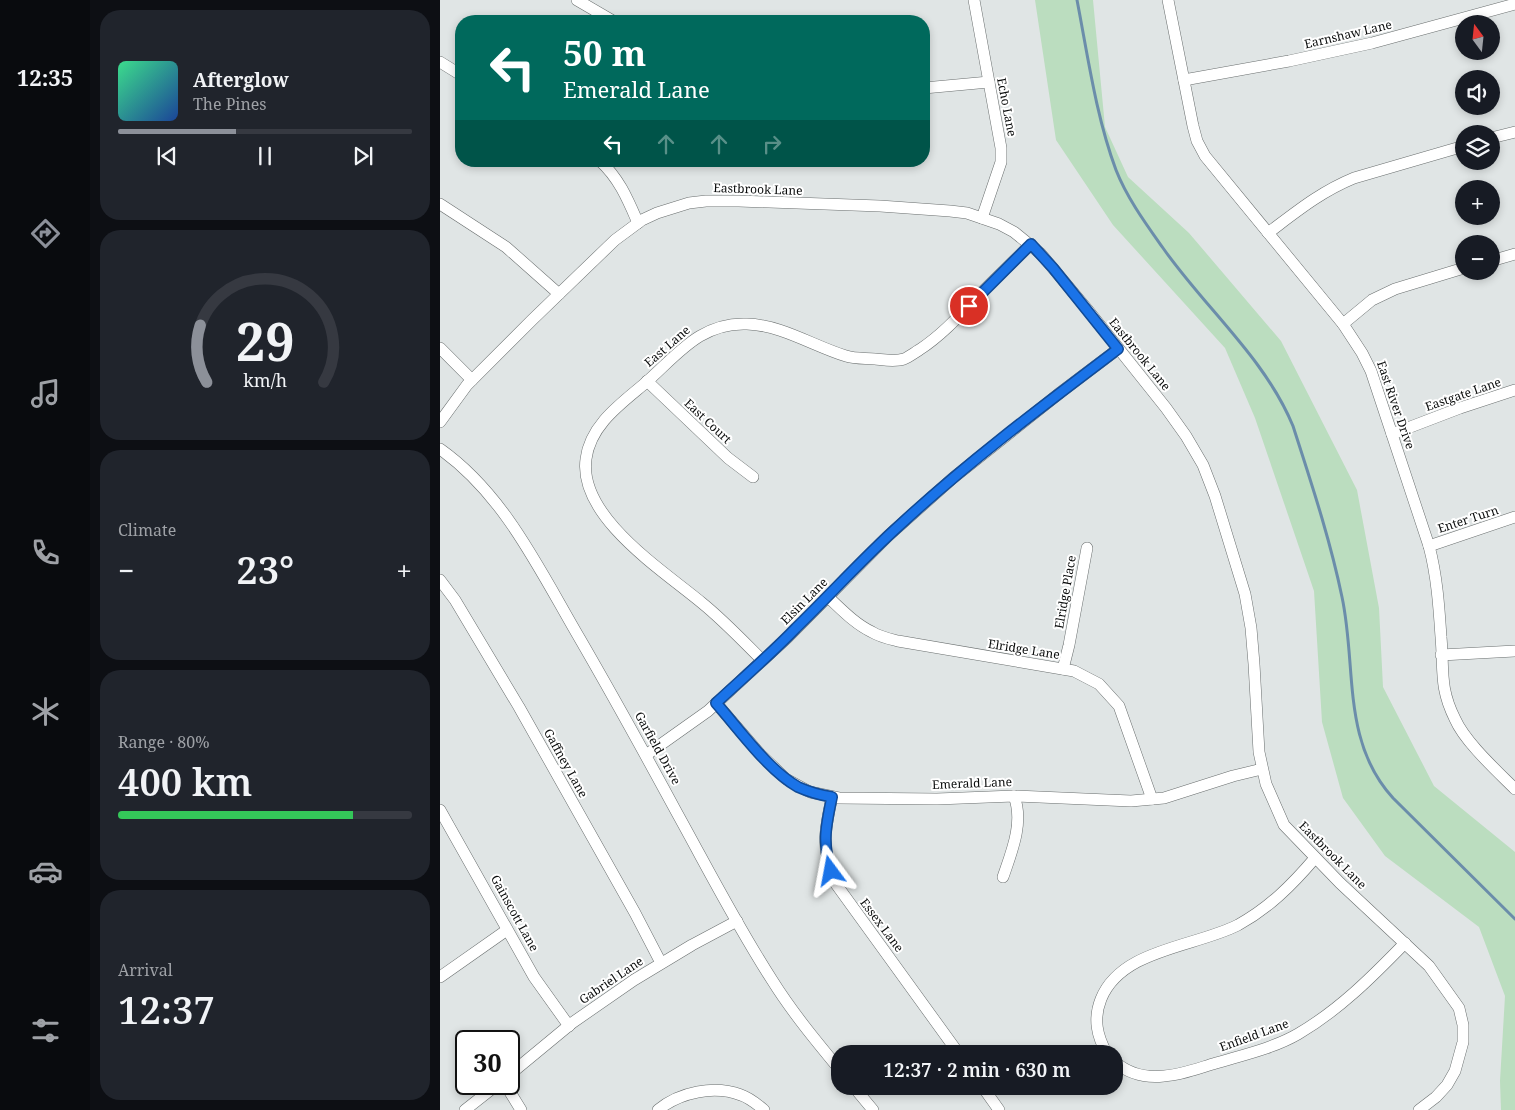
<!DOCTYPE html>
<html lang="en">
<head>
<meta charset="utf-8">
<style>
  :root { --surface:#171b24; --page:#20242c; --text:#f1f3f6; --muted:#9ea1a6; --line:#363941; --accent:#8c9099 }
  body { margin:0; font-family:"Noto Serif",serif; background:var(--page); color:var(--text); height:100vh; display:flex; flex-direction:column; font-size:19px; white-space:nowrap }
  * { box-sizing:border-box; margin:0 }
  p { font-size:16px; color:var(--muted) }
  .icon { flex:none; width:28px; height:28px; fill:none; stroke:currentColor; stroke-width:2; stroke-linecap:round; stroke-linejoin:round }
  .map { position:relative; flex:1; overflow:hidden }
  .drawer { display:flex; flex-direction:column; gap:10px; padding:10px; background:#0d0f14; width:350px }
  .drawer>* { flex:none }
  .top-card { position:absolute; left:15px; top:15px; width:475px; height:152px; border-radius:20px; box-shadow:0 2px 8px #0003; background:#00695c; color:#fff; overflow:hidden }
  .needle { width:32px; rotate:345deg }
  .controls { position:absolute; left:1015px; top:15px; display:grid; gap:10px }
  .controls a { display:grid; place-items:center; width:45px; height:45px; border-radius:50%; background:var(--surface); box-shadow:0 2px 8px #0003; font-size:25px }
  .speed { position:absolute; left:15px; top:1030px; display:flex; gap:10px; font-size:25px; font-weight:700; text-align:center }
  .speed>* { display:grid; place-content:center; width:65px; height:65px; border-radius:50%; background:var(--surface); box-shadow:0 2px 8px #0003; line-height:1 }
  .speed .limit { border:2px solid #111; border-radius:8px; background:#fff; color:#111 }
  .pin { position:absolute; display:grid; place-items:center; width:42px; height:42px; color:#fff; margin:-21px; border:2px solid #fff; border-radius:50%; box-shadow:0 1px 5px #0007 }
  .me { position:absolute; width:55px; margin:-28px; rotate:347deg; stroke-linejoin:round; filter:drop-shadow(0 0 4px #0008) }
  .turn { display:flex; align-items:center; gap:18px; height:105px; padding:0 25px; font-size:22px }
  .turn .icon { width:65px; height:65px; stroke-width:2.5 }
  .turn b { display:block; font-size:35px; line-height:42px }
  .lanes { display:flex; align-items:center; height:48px; padding:0 25px; background:#0003; justify-content:center; gap:25px; direction:ltr }
  .lanes .off { opacity:.35 }
  .big { font-size:38px; font-weight:600; line-height:1.1 }
  .drawer .card { flex:1; display:flex; flex-direction:column; justify-content:center; gap:8px; min-width:0; padding:0 18px; border-radius:20px; background:var(--page) }
  .drawer .dial { align-items:center; gap:0 }
  .dial svg { height:130px; overflow:visible; fill:none; stroke:var(--line); stroke-width:7; stroke-linecap:round; text-anchor:middle }
  .dial text { fill:var(--text); stroke:none }
  .song { display:flex; align-items:center; gap:15px }
  .cover { width:60px; height:60px; border-radius:8px; background:linear-gradient(135deg,hsl(150 70% 55%),hsl(220 70% 35%)) }
  .played { height:5px; border-radius:2px; background:linear-gradient(90deg,var(--accent) 40%,var(--line) 40%) }
  .keys { display:flex; justify-content:space-around; direction:ltr }
  .heat { display:flex; justify-content:space-between; align-items:center; font-size:28px; direction:ltr }
  .charge { height:8px; border-radius:4px; background:linear-gradient(90deg,#34c759 80%,var(--line) 0) }
  .trip { position:absolute; left:391px; top:1045px; width:292px; height:50px; border-radius:20px; background:var(--surface); box-shadow:0 2px 8px #0003; font-weight:600; line-height:50px; text-align:center }
  main { display:flex; flex:1; min-height:0 }
  .dock { display:flex; flex-direction:column; width:90px; justify-content:space-around; align-items:center; background:#090b0e; color:var(--muted) }
  .dock .icon { width:35px; height:35px }
  .dock .selected { color:var(--accent) }
  .dock b { font-size:22px; color:var(--text) }
  .map>svg:first-child { display:block }
  .green { fill:#bbddbf }
  .lines { fill:none; stroke-linecap:round; stroke-linejoin:round }
  .stream { stroke:#6b8daa; stroke-width:3 }
  .minor-casing { stroke:#696e6e; stroke-width:12 }
  .minor { stroke:#fff; stroke-width:11 }
  .route-casing { stroke:#114b97; stroke-width:12 }
  .route { stroke:#1a73e8; stroke-width:9 }
  .labels { text-anchor:middle; dominant-baseline:central; stroke-width:4; stroke-linejoin:round; paint-order:stroke }
  .street-label { font-size:12px; fill:#0a0c0c; stroke:#fff }
</style>
</head>
<body>
<main>
<nav class="dock">
<b>12:35</b>
<svg class="icon selected" aria-label="directions" viewBox="0 0 24 24"><path d="M12 3l9 9-9 9-9-9zM9 14v-3h6M13 9l2 2-2 2"/></svg>
<svg class="icon" aria-label="music" viewBox="0 0 24 24"><path d="M9 18V5l10-2v13"/><circle cx="6" cy="18" r="3"/><circle cx="16" cy="16" r="3"/></svg>
<svg class="icon" aria-label="phone" viewBox="0 0 24 24"><path d="M5 4h4l2 5-3 2q2 4 5 5l2-3 5 2v4C11 20 4 13 5 4z"/></svg>
<svg class="icon" aria-label="climate" viewBox="0 0 24 24"><path d="M12 3v18M4 7l16 10M4 17L20 7"/></svg>
<svg class="icon" aria-label="car" viewBox="0 0 24 24"><path d="M5 17H2v-5l4-1 3-4h7l3 4 3 1v5h-3M9 17h6M6 11h13"/><circle cx="7" cy="17" r="2"/><circle cx="17" cy="17" r="2"/></svg>
<svg class="icon" aria-label="filters" viewBox="0 0 24 24"><path d="M4 7h16M4 17h16"/><circle cx="9" cy="7" r="2"/><circle cx="15" cy="17" r="2"/></svg>
</nav>
<section class="drawer">
<div class="card">
<div class="song"><i class="cover"></i><div><b>Afterglow</b><p>The Pines</p></div></div>
<div class="played"></div>
<div class="keys"><svg class="icon" aria-label="previous" viewBox="0 0 24 24"><path d="M18 5L8 12l10 7zM5 5v14"/></svg><svg class="icon" aria-label="pause" viewBox="0 0 24 24"><path d="M8 5v14M16 5v14"/></svg><svg class="icon" aria-label="next" viewBox="0 0 24 24"><path d="M6 5l10 7-10 7zM19 5v14"/></svg></div>
</div>
<div class="card dial"><svg viewBox="0 0 100 80">
<path d="M14 69A42 42 0 1 1 86 69"/>
<path d="M14 69A42 42 0 0 1 10 34" stroke="#8c9099"/>
<text x="50" y="56" font-size="32" font-weight="700">29</text>
<text x="50" y="72" font-size="11">km/h</text>
</svg></div>
<div class="card"><p>Climate</p>
<div class="heat"><a>−</a><b class="big">23°</b><a>+</a></div>
</div>
<div class="card"><p>Range · 80%</p><b class="big">400 km</b><div class="charge"></div></div>
<div class="card"><p>Arrival</p><b class="big">12:37</b></div>
</section>
<div class="map">
<svg width="1075" height="1110" viewBox="0 0 1075 1110">
  <rect width="100%" height="100%" fill="#e0e5e5"/>
  <path class="green" d="M 595,0 L 653,0 L 665,127 L 688,177 L 749,233 L 841,341 L 917,490 L 939,608 L 943,687 L 994,786 L 1075,852 L 1075,1110 L 1061,1110 L 1060,1081 L 1065,996 L 1039,927 L 945,856 L 903,798 L 882,722 L 874,591 L 815,418 L 785,348 L 673,225 L 616,140 Z"/>
  <g class="lines">
    <path class="stream" d="M 637,0 C 648,57 656,116 676,170 C 687,198 706,224 723,248 C 765,308 825,358 853,426 C 871,482 890,539 902,597 C 917,667 901,741 953,798 L 1075,919"/>
    <g class="minor-casing">
      <g id="minor">
        <path d="M 137,0 L 173,21"/>
        <path d="M 534,0 L 561,148 L 561,162 L 542,218"/>
        <path d="M 728,0 L 753,126 L 757,141 L 765,156 L 903,324 L 922,353 L 931,371 L 989,546 C 997,576 999,607 1001,637 C 1004,670 999,687 1015,719 C 1025,742 1057,771 1075,789"/>
        <path d="M 0,62 L 21,75"/>
        <path d="M 744,80 L 849,61 L 932,43 L 1075,4"/>
        <path d="M 484,88 L 549,82"/>
        <path d="M 1051,138 L 1075,132"/>
        <path d="M 160,161 C 179,178 188,200 198,223"/>
        <path d="M 0,204 L 66,247 L 119,294"/>
        <path d="M 828,233 C 856,212 880,192 914,178 L 1024,146"/>
        <path d="M 1051,261 L 1075,254"/>
        <path d="M 903,324 L 932,300 L 955,289 L 1024,268"/>
        <path d="M 0,348 L 32,380"/>
        <path d="M 207,381 L 288,458 L 313,477"/>
        <path d="M 0,422 L 27,385 L 92,320 L 175,240 L 202,220 L 217,213 L 249,203 L 266,201 L 299,201 L 440,206 L 510,211 L 527,213 L 559,224 L 574,232 L 601,254 L 647,309 L 726,408 L 746,436 L 763,465 L 775,496 L 805,594 L 811,628 L 814,664 L 819,752 L 826,784 L 844,825 L 900,883 L 989,966 L 1019,1008 L 1023,1025 L 1023,1042 L 1015,1071 L 1007,1085 L 996,1097 L 979,1110"/>
        <path d="M 952,434 L 1020,408 L 1075,390"/>
        <path d="M 0,449 C 65,495 100,571 140,639 C 173,696 205,754 237,813 C 268,869 297,926 332,980 C 352,1012 376,1041 400,1070"/>
        <path d="M 989,546 L 1075,517"/>
        <path d="M 0,580 L 15,600 L 79,707 L 195,913 L 221,963"/>
        <path d="M 388,597 C 401,609 415,624 432,632 C 440,637 450,639 458,641 L 634,671 L 659,684 L 679,706 L 712,799"/>
        <path d="M 1001,655 L 1075,651"/>
        <path d="M 322,660 C 303,641 283,620 262,603 C 224,571 138,517 146,459 C 150,426 179,405 203,385 C 236,357 259,322 307,324 C 342,325 373,346 406,356 C 415,359 426,358 435,359 C 445,360 455,362 464,359 C 469,357 474,353 479,350 C 502,335 520,315 540,294 C 557,277 574,261 591,244"/>
        <path d="M 623,669 L 629,645 L 647,548"/>
        <path d="M 276,703 L 320,754 L 346,779 L 370,792 L 399,798 L 497,799 L 574,796 L 691,801 L 724,798 L 793,776 L 822,769"/>
        <path d="M 206,755 L 268,711 L 348,637 L 448,536 L 513,478 L 621,392 L 678,349"/>
        <path d="M 392,797 C 384,833 381,849 396,884 L 519,1054"/>
        <path d="M 0,810 L 94,977 L 129,1026"/>
        <path d="M 563,877 C 572,851 584,822 574,796"/>
        <path d="M 0,977 L 67,930"/>
        <path d="M 667,1054 C 657,1036 653,1019 661,999 C 681,949 755,947 798,925 C 829,908 852,885 875,858"/>
        <path d="M 675,1062 C 689,1074 706,1078 724,1076 C 742,1075 759,1068 776,1063 C 803,1055 834,1048 858,1034 C 899,1010 932,977 965,943"/>
        <path d="M 69,1075 L 132,1023 L 194,980 L 252,945 L 297,921"/>
        <path d="M 65,1084 L 81,1110"/>
        <path d="M 413,1086 L 433,1110"/>
        <path d="M 542,1086 L 559,1110"/>
        <path d="M 25,1110 L 58,1084"/>
        <path d="M 218,1110 C 240,1092 274,1085 301,1095 C 310,1098 317,1104 324,1110"/>
      </g>
    </g>
    <use href="#minor" class="minor"/>
  </g>
  <g class="lines">
    <g class="route-casing">
      <path id="route" d="M 391,871 C 382,843 386,825 392,797 C 380,795 369,792 358,787 C 328,770 299,729 276,703 C 303,678 331,654 356,628 C 391,594 424,557 461,524 C 529,461 604,405 678,349 L 613,268 L 591,244 L 529,306"/>
    </g>
    <use href="#route" class="route"/>
  </g>
  <g class="labels">
    <g class="street-label">
      <text transform="translate(908 34) rotate(-13)">Earnshaw Lane</text>
      <text transform="translate(567 107) rotate(79)">Echo Lane</text>
      <text transform="translate(318 189) rotate(2)">Eastbrook Lane</text>
      <text transform="translate(227 346) rotate(-41)">East Lane</text>
      <text transform="translate(700 354) rotate(51)">Eastbrook Lane</text>
      <text transform="translate(1023 394) rotate(-19)">Eastgate Lane</text>
      <text transform="translate(956 405) rotate(71)">East River Drive</text>
      <text transform="translate(268 421) rotate(43)">East Court</text>
      <text transform="translate(1028 519) rotate(-18)">Enter Turn</text>
      <text transform="translate(625 592) rotate(-80)">Elridge Place</text>
      <text transform="translate(364 601) rotate(-45)">Elsin Lane</text>
      <text transform="translate(584 649) rotate(9)">Elridge Lane</text>
      <text transform="translate(218 748) rotate(61)">Garfield Drive</text>
      <text transform="translate(126 763) rotate(61)">Gaffney Lane</text>
      <text transform="translate(532 783) rotate(-2)">Emerald Lane</text>
      <text transform="translate(893 855) rotate(45)">Eastbrook Lane</text>
      <text transform="translate(75 913) rotate(61)">Gainscott Lane</text>
      <text transform="translate(442 925) rotate(53)">Essex Lane</text>
      <text transform="translate(171 980) rotate(-34)">Gabriel Lane</text>
      <text transform="translate(814 1035) rotate(-20)">Enfield Lane</text>
    </g>
  </g>
</svg>
<div class="controls">
<a><svg class="needle" viewBox="-14 -14 28 28"><path d="M0-13l5 13h-10z" fill="#e53935"/><path d="M0 13l5-13h-10z" fill="#9ea1a6"/></svg></a>
<a><svg class="icon" aria-label="sound" viewBox="0 0 24 24"><path d="M4 9h4l5-4v14l-5-4H4zM17 9q2 3 0 6"/></svg></a>
<a><svg class="icon" aria-label="layers" viewBox="0 0 24 24"><path d="M12 4l9 5-9 5-9-5zM3 14l9 5 9-5"/></svg></a>
<a>+</a>
<a>−</a>
</div>
<div class="speed"><div class="limit">30</div></div>
<div class="pin" style="left:529px;top:306px;background:#d93025"><svg class="icon" aria-label="arrive" viewBox="0 0 24 24"><path d="M6 21V4h12l-3 4 3 4H6"/></svg></div>
<svg class="me" style="left:391px;top:871px" viewBox="-20 -20 40 40"><path d="M0-17L14 15 0 8-14 15z" fill="#1a73e8" stroke="#fff" stroke-width="4"/></svg>
<div class="trip">12:37 · 2 min · 630 m</div>
<div class="top-card">
<div class="turn"><svg class="icon" aria-label="left" viewBox="0 0 24 24"><path d="M17 20v-9H6M10 6l-5 5 5 5"/></svg><div><b>50 m</b>Emerald Lane</div></div>
<div class="lanes"><svg class="icon" aria-label="left" viewBox="0 0 24 24"><path d="M17 20v-9H6M10 6l-5 5 5 5"/></svg><svg class="icon off" aria-label="ahead" viewBox="0 0 24 24"><path d="M12 20V5M6 11l6-6 6 6"/></svg><svg class="icon off" aria-label="ahead" viewBox="0 0 24 24"><path d="M12 20V5M6 11l6-6 6 6"/></svg><svg class="icon off" aria-label="right" viewBox="0 0 24 24"><path d="M7 20v-9h11M14 6l5 5-5 5"/></svg></div>
</div>
</div>
</main>
</body>
</html>
